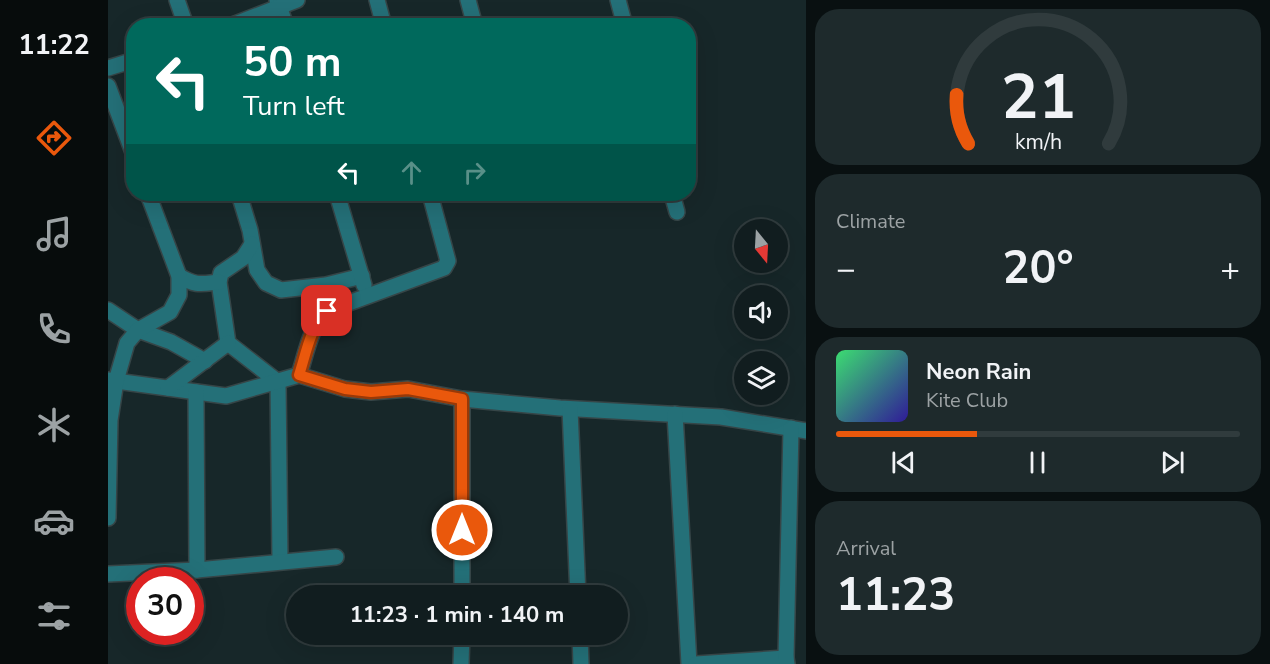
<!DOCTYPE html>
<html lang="en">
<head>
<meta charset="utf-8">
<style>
  :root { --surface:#111d1f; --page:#1e2a2c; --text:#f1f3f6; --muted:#9ca2a4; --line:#303b3d; --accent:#ea580c }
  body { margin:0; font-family:"Nunito Sans",sans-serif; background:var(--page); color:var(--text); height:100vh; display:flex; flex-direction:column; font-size:22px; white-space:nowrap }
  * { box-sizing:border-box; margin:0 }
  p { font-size:20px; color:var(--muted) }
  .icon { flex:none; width:33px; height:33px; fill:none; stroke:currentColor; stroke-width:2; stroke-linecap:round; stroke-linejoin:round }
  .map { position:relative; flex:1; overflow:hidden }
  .side { display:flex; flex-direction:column; gap:9px; padding:9px; background:#091011; width:464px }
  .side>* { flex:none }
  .hud { position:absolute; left:18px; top:18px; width:570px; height:183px; border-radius:24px; box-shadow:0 6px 24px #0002,0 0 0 2px var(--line); background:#00695c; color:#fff; overflow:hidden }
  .needle { width:39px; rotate:162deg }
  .tools { position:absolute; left:626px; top:219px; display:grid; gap:12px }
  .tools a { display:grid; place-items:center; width:54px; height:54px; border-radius:50%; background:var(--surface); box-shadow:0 6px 24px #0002,0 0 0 2px var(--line); font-size:30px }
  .speed { position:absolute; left:18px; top:567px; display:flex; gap:12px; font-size:30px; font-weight:700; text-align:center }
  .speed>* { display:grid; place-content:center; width:78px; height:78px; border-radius:50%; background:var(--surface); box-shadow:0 6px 24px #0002,0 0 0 2px var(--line); line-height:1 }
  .speed .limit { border:9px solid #d22; background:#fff; color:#111 }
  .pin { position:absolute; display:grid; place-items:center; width:51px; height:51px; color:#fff; margin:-26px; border-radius:12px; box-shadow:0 3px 9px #0006 }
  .me { position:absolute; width:66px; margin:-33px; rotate:0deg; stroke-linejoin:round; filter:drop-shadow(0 0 4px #0008) }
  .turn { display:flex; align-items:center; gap:21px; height:126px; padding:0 18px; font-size:27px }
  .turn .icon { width:78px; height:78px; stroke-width:2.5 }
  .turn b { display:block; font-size:42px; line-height:51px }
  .lanes { display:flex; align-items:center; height:57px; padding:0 18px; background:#0003; justify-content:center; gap:30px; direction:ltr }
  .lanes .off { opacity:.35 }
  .big { font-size:45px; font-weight:700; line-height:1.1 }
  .side .tile { flex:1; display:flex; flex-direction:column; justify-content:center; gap:9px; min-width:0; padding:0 21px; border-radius:24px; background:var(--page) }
  .side .dial { align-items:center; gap:0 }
  .dial svg { height:156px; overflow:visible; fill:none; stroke:var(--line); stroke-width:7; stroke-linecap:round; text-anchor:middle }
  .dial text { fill:var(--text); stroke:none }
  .song { display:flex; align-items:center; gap:18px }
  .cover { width:72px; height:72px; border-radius:9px; background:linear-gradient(135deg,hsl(140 70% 55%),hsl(250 70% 35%)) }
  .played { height:6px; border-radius:3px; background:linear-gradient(90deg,var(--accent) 35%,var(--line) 35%) }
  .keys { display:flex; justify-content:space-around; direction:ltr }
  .heat { display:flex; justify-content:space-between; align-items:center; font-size:33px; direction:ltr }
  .trip { position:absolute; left:178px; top:585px; width:342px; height:60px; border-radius:30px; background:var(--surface); box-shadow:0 6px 24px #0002,0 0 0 2px var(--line); font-weight:700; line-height:60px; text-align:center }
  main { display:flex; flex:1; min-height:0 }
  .tabs { display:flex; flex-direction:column; width:108px; justify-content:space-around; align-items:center; background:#070c0c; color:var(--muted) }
  .tabs .icon { width:42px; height:42px }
  .tabs .active { color:var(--accent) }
  .tabs b { font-size:27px; color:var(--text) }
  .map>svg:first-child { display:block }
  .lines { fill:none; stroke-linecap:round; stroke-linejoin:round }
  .street-casing { stroke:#364547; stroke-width:18 }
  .street { stroke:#247078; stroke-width:15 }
  .route-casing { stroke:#983908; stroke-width:15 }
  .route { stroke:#ea580c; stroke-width:10 }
</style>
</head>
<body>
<main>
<nav class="tabs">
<b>11:22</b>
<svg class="icon active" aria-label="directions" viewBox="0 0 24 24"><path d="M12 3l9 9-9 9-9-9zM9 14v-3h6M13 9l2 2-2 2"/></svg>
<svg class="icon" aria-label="music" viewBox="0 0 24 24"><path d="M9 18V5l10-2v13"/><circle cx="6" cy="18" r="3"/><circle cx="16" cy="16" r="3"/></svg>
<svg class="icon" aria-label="phone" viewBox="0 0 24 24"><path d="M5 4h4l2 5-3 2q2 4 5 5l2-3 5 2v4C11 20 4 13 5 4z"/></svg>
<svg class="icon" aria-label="climate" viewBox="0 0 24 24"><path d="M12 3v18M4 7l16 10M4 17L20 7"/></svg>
<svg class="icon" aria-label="car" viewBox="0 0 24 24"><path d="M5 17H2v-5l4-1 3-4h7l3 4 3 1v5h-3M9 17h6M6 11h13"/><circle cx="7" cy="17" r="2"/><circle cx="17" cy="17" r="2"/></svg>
<svg class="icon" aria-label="filters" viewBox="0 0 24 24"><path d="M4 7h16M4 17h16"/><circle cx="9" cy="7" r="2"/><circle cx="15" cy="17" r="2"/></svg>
</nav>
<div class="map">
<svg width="699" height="664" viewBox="0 0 699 664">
  <rect width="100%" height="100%" fill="#172729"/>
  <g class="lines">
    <g class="street-casing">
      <g id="street">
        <path d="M 69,0 L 78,26"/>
        <path d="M 169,0 L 178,26"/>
        <path d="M 269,0 L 276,26"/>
        <path d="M 360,0 L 367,26"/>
        <path d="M 510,0 L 517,26"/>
        <path d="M 122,26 L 189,0"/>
        <path d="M 0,68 L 26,60"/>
        <path d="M 0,86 L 26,155"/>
        <path d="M 131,194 L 142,230 L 149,270 L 158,283 L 173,290 L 218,285 L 254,276"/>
        <path d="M 229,194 L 256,285"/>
        <path d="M 564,194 L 569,212"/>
        <path d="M 144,244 L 135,258 L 113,273 L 111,282 L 120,343 L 170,382 L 172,561"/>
        <path d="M 71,276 C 88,286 92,284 111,282"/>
        <path d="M 0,310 L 30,330 L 63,342 L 97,361"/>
        <path d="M 191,375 C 198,354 202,327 219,311 L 336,268 L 340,261 L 322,194"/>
        <path d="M 0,380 L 118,396 L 191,375 L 237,389 L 263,392 L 300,389 L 354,399 L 452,408 L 613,417 L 699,431"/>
        <path d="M 60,388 L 120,343"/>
        <path d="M 88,392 L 89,570"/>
        <path d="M 462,409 L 470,596"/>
        <path d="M 567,414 L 581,664"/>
        <path d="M 0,518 L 2,420 L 8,381 L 19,343 L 30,330 L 62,312 L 71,295 L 71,276 L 40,194"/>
        <path d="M 0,574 L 89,570 L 228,557"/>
        <path d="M 354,596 L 354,399"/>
        <path d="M 472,634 L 473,664"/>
        <path d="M 353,664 L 354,634"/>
        <path d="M 588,664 L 678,658"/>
        <path d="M 679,664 L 678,658 L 683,428"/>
      </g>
    </g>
    <use href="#street" class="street"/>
  </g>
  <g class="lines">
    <g class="route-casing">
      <path id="route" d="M 219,311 C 202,327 198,354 191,375 L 237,389 L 263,392 L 300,389 L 354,399 L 354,530"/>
    </g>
    <use href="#route" class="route"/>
  </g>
</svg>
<div class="tools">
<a><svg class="needle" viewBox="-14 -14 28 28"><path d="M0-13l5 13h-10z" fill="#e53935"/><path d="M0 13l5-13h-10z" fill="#9ca2a4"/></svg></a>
<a><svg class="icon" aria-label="sound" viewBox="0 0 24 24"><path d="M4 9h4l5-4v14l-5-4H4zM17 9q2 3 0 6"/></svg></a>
<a><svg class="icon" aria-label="layers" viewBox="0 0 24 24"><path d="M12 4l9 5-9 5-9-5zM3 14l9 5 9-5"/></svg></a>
</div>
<div class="speed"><div class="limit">30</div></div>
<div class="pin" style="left:219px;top:311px;background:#d93025"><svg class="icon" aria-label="arrive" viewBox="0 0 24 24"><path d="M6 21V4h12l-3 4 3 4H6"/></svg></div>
<svg class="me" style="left:354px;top:530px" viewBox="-20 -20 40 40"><circle r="17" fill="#ea580c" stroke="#fff" stroke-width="3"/><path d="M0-11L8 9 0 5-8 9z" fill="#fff"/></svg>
<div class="trip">11:23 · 1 min · 140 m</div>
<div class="hud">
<div class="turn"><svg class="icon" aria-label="left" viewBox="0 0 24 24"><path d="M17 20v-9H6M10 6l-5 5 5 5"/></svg><div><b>50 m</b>Turn left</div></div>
<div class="lanes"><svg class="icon" aria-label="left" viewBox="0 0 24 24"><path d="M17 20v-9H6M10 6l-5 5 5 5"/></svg><svg class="icon off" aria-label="ahead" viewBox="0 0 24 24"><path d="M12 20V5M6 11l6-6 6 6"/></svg><svg class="icon off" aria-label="right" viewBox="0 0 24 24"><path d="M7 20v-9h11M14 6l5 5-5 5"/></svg></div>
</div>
</div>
<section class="side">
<div class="tile dial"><svg viewBox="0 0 100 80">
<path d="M14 69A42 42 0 1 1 86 69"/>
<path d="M14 69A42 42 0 0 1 8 44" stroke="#ea580c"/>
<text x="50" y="56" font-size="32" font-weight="700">21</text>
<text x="50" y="72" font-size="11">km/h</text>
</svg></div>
<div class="tile"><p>Climate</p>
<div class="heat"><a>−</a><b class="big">20°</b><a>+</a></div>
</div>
<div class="tile">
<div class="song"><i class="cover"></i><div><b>Neon Rain</b><p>Kite Club</p></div></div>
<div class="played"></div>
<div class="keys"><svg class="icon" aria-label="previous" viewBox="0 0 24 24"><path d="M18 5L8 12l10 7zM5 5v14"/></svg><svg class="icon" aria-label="pause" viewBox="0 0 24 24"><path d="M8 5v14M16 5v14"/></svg><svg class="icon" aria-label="next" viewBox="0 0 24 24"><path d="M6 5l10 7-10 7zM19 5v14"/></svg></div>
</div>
<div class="tile"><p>Arrival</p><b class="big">11:23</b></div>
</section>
</main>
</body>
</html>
